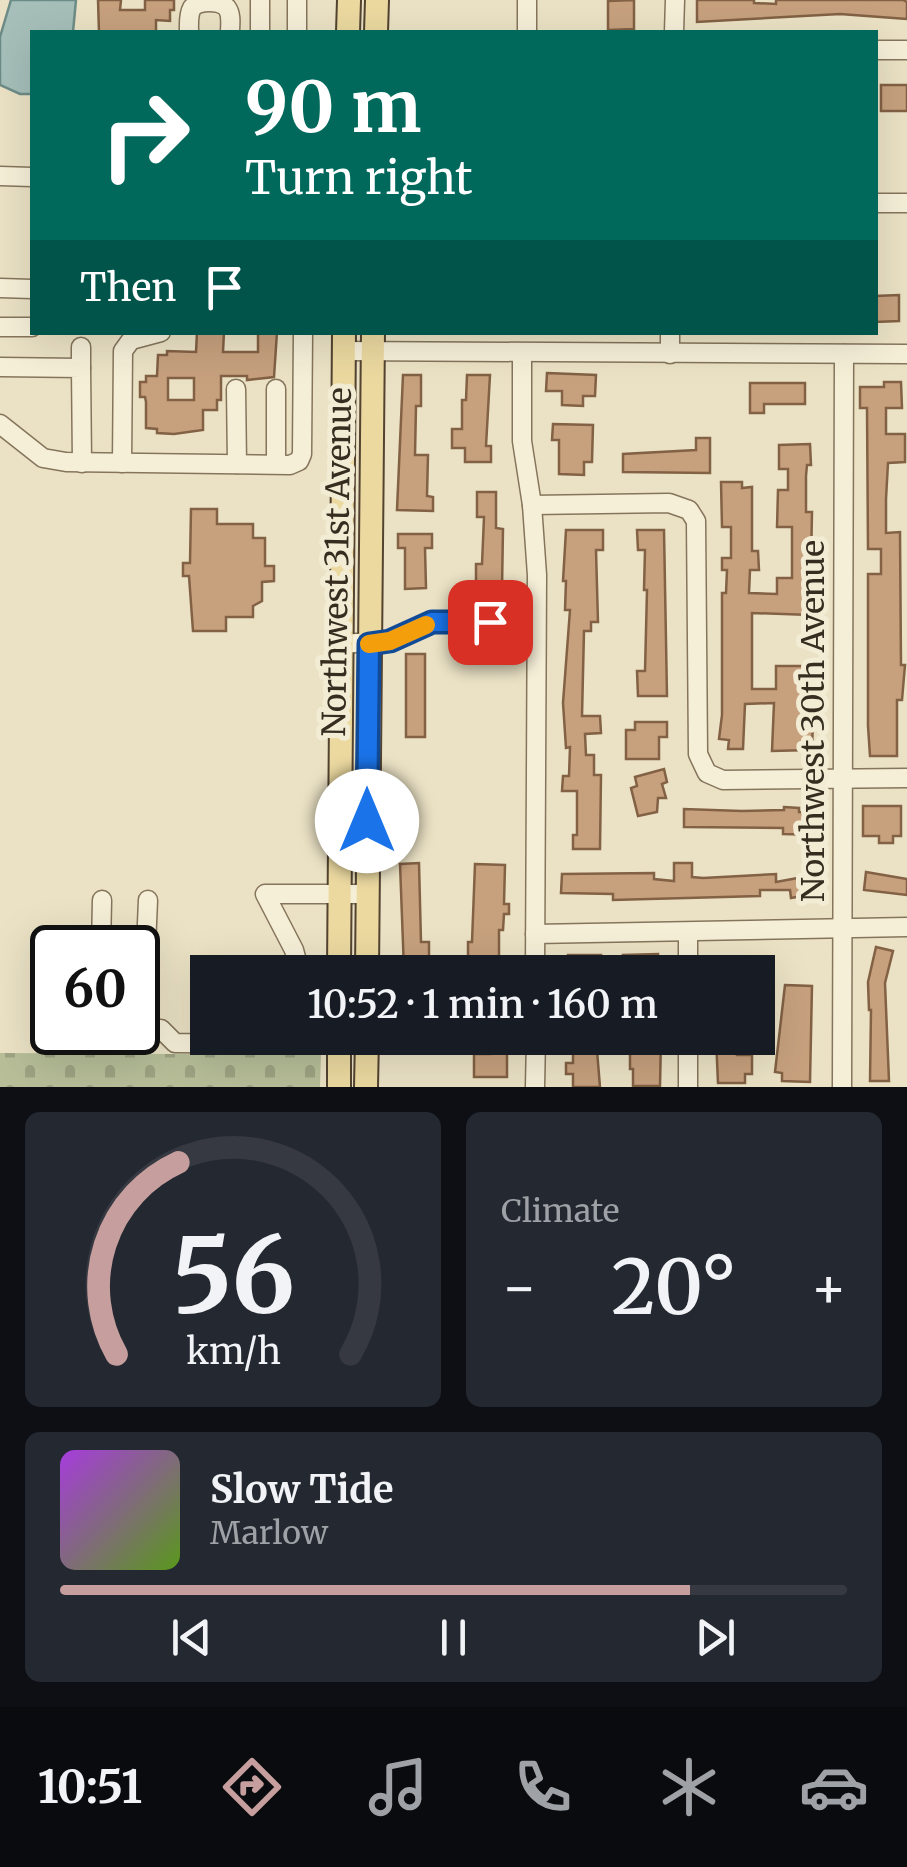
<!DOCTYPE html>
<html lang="en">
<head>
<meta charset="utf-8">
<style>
  :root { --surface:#171b24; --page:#242831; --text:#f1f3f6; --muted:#9ea1a6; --line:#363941; --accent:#c59e9d }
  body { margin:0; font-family:Merriweather,serif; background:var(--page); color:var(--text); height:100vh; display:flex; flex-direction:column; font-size:38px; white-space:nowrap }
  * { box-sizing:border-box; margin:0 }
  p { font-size:32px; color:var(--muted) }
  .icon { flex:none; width:55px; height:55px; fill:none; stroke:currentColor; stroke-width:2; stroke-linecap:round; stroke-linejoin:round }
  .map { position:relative; height:1087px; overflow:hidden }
  .drawer { display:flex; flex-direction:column; gap:25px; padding:25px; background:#0d0f14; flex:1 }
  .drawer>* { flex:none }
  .banner { position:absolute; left:30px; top:30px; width:848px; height:305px; border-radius:0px; box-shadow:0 10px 40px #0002; background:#00695c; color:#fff; overflow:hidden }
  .speed { position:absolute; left:30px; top:925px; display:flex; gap:20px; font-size:50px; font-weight:700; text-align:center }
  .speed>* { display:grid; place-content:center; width:130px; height:130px; border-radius:50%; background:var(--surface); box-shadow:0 10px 40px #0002; line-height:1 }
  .speed .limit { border:5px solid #111; border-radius:15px; background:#fff; color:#111 }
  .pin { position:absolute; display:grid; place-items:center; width:85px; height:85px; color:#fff; margin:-42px; border-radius:20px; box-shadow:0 5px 15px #0006 }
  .me { position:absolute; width:110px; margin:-55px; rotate:0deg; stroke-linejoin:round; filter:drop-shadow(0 0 8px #0008) }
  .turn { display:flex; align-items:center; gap:35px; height:210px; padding:0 50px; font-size:45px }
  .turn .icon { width:130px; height:130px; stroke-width:2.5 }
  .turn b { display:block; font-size:70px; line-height:85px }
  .then { display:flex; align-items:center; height:95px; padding:0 50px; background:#0003; gap:20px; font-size:38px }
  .big { font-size:75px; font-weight:600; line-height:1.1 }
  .drawer .tile { flex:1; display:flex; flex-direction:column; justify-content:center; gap:15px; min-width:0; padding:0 35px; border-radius:15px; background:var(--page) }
  .drawer .dial { align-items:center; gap:0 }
  .dial svg { height:260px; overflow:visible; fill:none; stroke:var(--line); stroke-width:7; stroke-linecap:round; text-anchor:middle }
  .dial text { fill:var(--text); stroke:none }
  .song { display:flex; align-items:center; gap:30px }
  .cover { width:120px; height:120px; border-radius:15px; background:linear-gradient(135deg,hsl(280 70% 55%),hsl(90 70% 35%)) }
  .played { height:10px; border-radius:5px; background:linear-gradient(90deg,var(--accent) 80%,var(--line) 80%) }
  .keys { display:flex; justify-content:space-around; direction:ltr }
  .heat { display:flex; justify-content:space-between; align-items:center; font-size:55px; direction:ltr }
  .drawer .tiles { flex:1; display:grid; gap:25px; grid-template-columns:1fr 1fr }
  .tile:last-child { grid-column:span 2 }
  .trip { position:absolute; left:190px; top:955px; width:585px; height:100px; border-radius:0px; background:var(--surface); box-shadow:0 10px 40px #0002; font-weight:600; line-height:100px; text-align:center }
  .menu { display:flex; height:160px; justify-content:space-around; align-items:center; background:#090b0e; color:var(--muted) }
  .menu .icon { width:70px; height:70px }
  .menu .active { color:var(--accent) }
  .menu b { font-size:45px; color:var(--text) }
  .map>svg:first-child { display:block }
  .cemetery { fill:url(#cemetery-stones) }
  .water { fill:#a6bfb9; stroke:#6e8c87; stroke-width:2.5 }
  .building { fill:#c7a17e; stroke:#826144; stroke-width:2.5; fill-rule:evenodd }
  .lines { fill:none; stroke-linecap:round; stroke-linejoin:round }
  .minor-casing { stroke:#85755c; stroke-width:21 }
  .major-casing { stroke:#534330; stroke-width:26 }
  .minor { stroke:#f6efd8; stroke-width:18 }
  .major { stroke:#ebd9a0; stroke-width:22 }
  .route-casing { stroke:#114b97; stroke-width:25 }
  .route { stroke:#1a73e8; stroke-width:18 }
  .slow { stroke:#f59e0b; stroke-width:18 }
  .labels { text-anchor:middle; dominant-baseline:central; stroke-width:10; stroke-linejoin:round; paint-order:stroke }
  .street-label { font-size:32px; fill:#362c1f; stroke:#f3ecd4 }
</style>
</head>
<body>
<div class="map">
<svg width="907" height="1087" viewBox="0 0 907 1087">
  <defs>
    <pattern id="cemetery-stones" width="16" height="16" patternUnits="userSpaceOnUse" patternTransform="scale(2.5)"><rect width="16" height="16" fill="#b7be98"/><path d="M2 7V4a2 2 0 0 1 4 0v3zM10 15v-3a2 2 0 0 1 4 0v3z" fill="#9ea383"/></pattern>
  </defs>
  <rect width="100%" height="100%" fill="#ebe2c5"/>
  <path class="cemetery" d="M 0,1053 L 321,1055 L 320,1087 L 0,1087 Z"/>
  <path class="water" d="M 11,0 L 76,0 L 73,32 L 32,32 L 32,94 L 20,94 L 0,85 L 0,37 Z"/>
  <g class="building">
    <path d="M 98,0 L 121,0 L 120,10 L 145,10 L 145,0 L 174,0 L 174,10 L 170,10 L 170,21 L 156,20 L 156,32 L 99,32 Z"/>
    <path d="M 634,0 L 634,29 L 608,30 L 608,1 Z"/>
    <path d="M 697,0 L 754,0 L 754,3 L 776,4 L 776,0 L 903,0 L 907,2 L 907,19 L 840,14 L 697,22 Z"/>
    <rect x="881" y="85" width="26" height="26"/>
    <path d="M 899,295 L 899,321 L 875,322 L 875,296 Z"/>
    <path d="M 197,332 L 224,332 L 223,352 L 258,352 L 258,332 L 277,332 L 274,377 L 247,380 L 247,376 L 221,376 L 221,400 L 217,400 L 217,410 L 203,410 L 203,430 L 174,434 L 157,433 L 157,429 L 146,428 L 146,402 L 145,397 L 140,397 L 140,382 L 146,382 L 146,376 L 157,376 L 158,355 L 167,355 L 167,351 L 196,352 ZM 168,378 L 194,378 L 194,400 L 168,400 Z"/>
    <path d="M 547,373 L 596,375 L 595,396 L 583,396 L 583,406 L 562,405 L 562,391 L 546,391 Z"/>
    <path d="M 403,375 L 421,375 L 421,406 L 416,406 L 415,455 L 428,455 L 427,496 L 433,497 L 433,511 L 397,510 Z"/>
    <path d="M 467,375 L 490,375 L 486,446 L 491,446 L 491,462 L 465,462 L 465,448 L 452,448 L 452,429 L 462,429 L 462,400 L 466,400 Z"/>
    <path d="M 884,382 L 901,382 L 902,408 L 886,408 L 886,434 L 905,434 L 905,462 L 888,463 L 886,499 L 886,533 L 900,532 L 901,665 L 905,665 L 902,700 L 897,700 L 897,756 L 870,756 L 868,726 L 868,574 L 881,574 L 881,549 L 868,549 L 867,408 L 860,408 L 860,387 L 884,387 Z"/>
    <path d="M 750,383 L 805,383 L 805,404 L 764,404 L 764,413 L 750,413 Z"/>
    <path d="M 553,424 L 593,425 L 592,462 L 584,462 L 584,475 L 559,474 L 559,440 L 552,440 Z"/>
    <path d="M 696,438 L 710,438 L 710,473 L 623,472 L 623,454 L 696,450 Z"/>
    <path d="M 810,444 L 811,465 L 807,465 L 806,476 L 806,512 L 812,512 L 810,615 L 752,613 L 752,689 L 776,689 L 776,666 L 812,666 L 812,681 L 802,680 L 802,718 L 813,718 L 812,750 L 772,751 L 774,703 L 745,704 L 743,749 L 728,749 L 729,740 L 719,739 L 722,715 L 722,593 L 726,593 L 727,570 L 722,570 L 722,558 L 731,558 L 731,527 L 722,527 L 721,482 L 742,482 L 742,488 L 752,487 L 752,551 L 758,551 L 759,570 L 750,570 L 749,593 L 777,594 L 777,578 L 792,578 L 792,527 L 777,527 L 778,490 L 788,490 L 788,469 L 779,469 L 779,445 Z"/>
    <path d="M 477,492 L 496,492 L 496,528 L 503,529 L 502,589 L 476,590 L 476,564 L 482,564 L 484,517 L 477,517 Z"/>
    <path d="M 191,509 L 217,509 L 217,524 L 253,524 L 253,538 L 265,538 L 265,566 L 274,566 L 274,581 L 262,582 L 262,601 L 253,606 L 253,617 L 226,617 L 226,631 L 193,631 L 189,576 L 183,576 L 183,563 L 190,563 Z"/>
    <path d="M 566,530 L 603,530 L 603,550 L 596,550 L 598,622 L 591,622 L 591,631 L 584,631 L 582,716 L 600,716 L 601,733 L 585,734 L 586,755 L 594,755 L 594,775 L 601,775 L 600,849 L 573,849 L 573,835 L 577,835 L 577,791 L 562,791 L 563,776 L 569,776 L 570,747 L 566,748 L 563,703 L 570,610 L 565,610 L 566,581 L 563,581 Z"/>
    <path d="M 637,530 L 664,530 L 667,696 L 638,696 L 637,671 L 645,671 L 647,590 L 644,590 L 645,550 L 638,550 Z"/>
    <path d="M 398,534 L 432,534 L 432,548 L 425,548 L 426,588 L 405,589 L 405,548 L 398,548 Z"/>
    <rect x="406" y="654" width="19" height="83"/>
    <path d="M 635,722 L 667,722 L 667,737 L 659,737 L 659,759 L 626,759 L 626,730 L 635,730 Z"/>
    <path d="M 664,769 L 667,782 L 662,784 L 666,798 L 658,798 L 657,812 L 638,816 L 631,788 L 637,786 L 635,777 Z"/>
    <path d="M 863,806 L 901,806 L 901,836 L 893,836 L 893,843 L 879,843 L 879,836 L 863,836 Z"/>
    <path d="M 784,807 L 799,808 L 799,812 L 819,813 L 819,835 L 783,834 L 783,828 L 684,827 L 684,809 L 742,811 L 784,810 Z"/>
    <path d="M 419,863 L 421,942 L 429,942 L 429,970 L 404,970 L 400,864 Z"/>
    <path d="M 674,863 L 692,863 L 692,877 L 703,878 L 776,874 L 776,882 L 814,875 L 818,893 L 791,898 L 790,890 L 760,890 L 760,896 L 613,900 L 613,894 L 561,893 L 562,874 L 654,873 L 654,879 L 674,881 Z"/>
    <path d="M 475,864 L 505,865 L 504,904 L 509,904 L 509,914 L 504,914 L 503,930 L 499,930 L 499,968 L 484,968 L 484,972 L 457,972 L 457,959 L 468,959 L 468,942 L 472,942 Z"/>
    <path d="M 866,872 L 907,879 L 907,895 L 864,890 Z"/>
    <path d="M 876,947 L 893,951 L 885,983 L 889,1081 L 870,1081 L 871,1010 L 869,1010 L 868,982 Z"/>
    <path d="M 658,954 L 658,964 L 652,964 L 652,972 L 624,972 L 623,955 Z"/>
    <path d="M 568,955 L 601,955 L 601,972 L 574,972 L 574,966 L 568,966 Z"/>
    <path d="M 193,979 L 208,979 L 208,1031 L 194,1031 Z"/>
    <path d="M 785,985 L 812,986 L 810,1082 L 782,1081 L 782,1073 L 775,1072 Z"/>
    <path d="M 490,1038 L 507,1038 L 507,1077 L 474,1077 L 474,1054 L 490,1054 Z"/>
    <path d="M 573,1038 L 596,1038 L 600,1087 L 573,1087 L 573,1074 L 566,1074 L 566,1063 L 573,1063 Z"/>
    <path d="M 630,1038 L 661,1038 L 660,1086 L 633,1086 L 633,1069 L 630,1069 Z"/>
    <path d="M 716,1038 L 737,1038 L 737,1055 L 752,1055 L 752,1074 L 745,1074 L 745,1083 L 718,1083 Z"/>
  </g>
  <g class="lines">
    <g class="minor-casing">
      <g id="minor">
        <path d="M 297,0 L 297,32"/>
        <path d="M 189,32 C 189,25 188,15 192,8 C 198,0 220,0 227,8 C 232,15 230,25 230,32"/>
        <path d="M 260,32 L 260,0"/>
        <path d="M 527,32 L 527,0"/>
        <path d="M 674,32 L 675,0"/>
        <path d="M 875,50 L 907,50"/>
        <path d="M 0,176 L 32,177"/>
        <path d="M 875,203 L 907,203"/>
        <path d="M 0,288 L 32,289"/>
        <path d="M 0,327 L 32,327"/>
        <path d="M 81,347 L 81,368"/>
        <path d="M 344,351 L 907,354"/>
        <path d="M 522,354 L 522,441 L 532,505 L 537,575 L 535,972"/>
        <path d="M 670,354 L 670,332"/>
        <path d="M 0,367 L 81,368 L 82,463"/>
        <path d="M 236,389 L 237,464"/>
        <path d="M 276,389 L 276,464"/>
        <path d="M 0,424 L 43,458 L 66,462 L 290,465 L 299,461 L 302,454 L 303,332"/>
        <path d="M 122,463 L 123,351 L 131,340 L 161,332"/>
        <path d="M 532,505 L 669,503 L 689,510 L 696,521 L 698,754 L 707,773 L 723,780 L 907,778"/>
        <path d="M 340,644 L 390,641 L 432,622 L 495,622"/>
        <path d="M 688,932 L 688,972"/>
        <path d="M 535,934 L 907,927"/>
        <path d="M 101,944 L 146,946 L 148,900"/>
        <path d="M 101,948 L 102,900"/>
        <path d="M 300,972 L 294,950 L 265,894 L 366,894"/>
        <path d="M 138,1029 L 161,1029 L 175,1043 L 292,1044 L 298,1038"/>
        <path d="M 535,1087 L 536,1038"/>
        <path d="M 688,1087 L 688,1038"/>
        <path d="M 842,1087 L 844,354"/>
      </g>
    </g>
    <g class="major-casing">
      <g id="major">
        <path d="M 348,32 L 349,0"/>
        <path d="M 376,32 L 377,0"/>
        <path d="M 339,972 L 344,332"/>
        <path d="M 367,972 L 373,332"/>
        <path d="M 339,1087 L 339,1038"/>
        <path d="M 366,1087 L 367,1038"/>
      </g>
    </g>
    <use href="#minor" class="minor"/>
    <use href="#major" class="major"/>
  </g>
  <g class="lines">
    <g class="route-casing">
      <path id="route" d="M 367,821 L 369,644 L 390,641 L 432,622 L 490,622"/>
    </g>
    <use href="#route" class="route"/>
    <path class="slow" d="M 369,644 L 390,641 L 426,625"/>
  </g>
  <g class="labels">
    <g class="street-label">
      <text transform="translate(337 562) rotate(-89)">Northwest 31st Avenue</text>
      <text transform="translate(813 721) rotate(-90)">Northwest 30th Avenue</text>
    </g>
  </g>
</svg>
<div class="speed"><div class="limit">60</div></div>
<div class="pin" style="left:490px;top:622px;background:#d93025"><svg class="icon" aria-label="arrive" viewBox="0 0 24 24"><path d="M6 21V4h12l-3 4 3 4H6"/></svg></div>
<svg class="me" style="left:367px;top:821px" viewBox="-20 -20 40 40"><circle r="19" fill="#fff"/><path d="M0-13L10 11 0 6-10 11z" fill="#1a73e8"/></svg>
<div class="trip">10:52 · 1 min · 160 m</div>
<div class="banner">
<div class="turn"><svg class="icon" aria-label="right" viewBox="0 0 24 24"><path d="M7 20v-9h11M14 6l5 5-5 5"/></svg><div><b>90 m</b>Turn right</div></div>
<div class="then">Then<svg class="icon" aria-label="arrive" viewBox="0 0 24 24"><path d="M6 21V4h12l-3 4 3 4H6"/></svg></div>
</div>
</div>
<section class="drawer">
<div class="tiles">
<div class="tile dial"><svg viewBox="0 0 100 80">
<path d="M14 69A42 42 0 1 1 86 69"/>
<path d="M14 69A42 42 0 0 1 33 10" stroke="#c59e9d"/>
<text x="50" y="56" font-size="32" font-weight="700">56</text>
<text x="50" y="72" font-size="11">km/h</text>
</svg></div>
<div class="tile"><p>Climate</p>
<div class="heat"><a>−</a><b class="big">20°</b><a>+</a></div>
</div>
<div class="tile">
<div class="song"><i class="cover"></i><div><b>Slow Tide</b><p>Marlow</p></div></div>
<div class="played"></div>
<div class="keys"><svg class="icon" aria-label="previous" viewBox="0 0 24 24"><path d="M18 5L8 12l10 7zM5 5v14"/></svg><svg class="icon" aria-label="pause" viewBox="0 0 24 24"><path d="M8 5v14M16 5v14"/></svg><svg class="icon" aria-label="next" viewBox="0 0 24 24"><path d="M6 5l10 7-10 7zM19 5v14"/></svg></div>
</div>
</div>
</section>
<nav class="menu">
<b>10:51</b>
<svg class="icon active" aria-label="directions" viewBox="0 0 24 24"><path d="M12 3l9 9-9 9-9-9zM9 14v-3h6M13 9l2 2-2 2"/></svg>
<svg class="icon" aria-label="music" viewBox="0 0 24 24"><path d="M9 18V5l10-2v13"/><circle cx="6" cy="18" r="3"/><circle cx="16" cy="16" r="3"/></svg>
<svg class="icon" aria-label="phone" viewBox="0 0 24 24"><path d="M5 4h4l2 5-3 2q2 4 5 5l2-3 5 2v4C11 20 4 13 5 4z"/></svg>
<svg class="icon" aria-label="climate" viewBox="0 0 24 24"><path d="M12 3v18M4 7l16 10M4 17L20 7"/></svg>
<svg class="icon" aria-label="car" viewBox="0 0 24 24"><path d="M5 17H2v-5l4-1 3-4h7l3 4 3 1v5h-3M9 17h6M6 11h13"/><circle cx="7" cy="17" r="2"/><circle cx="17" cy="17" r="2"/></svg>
</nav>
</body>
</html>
